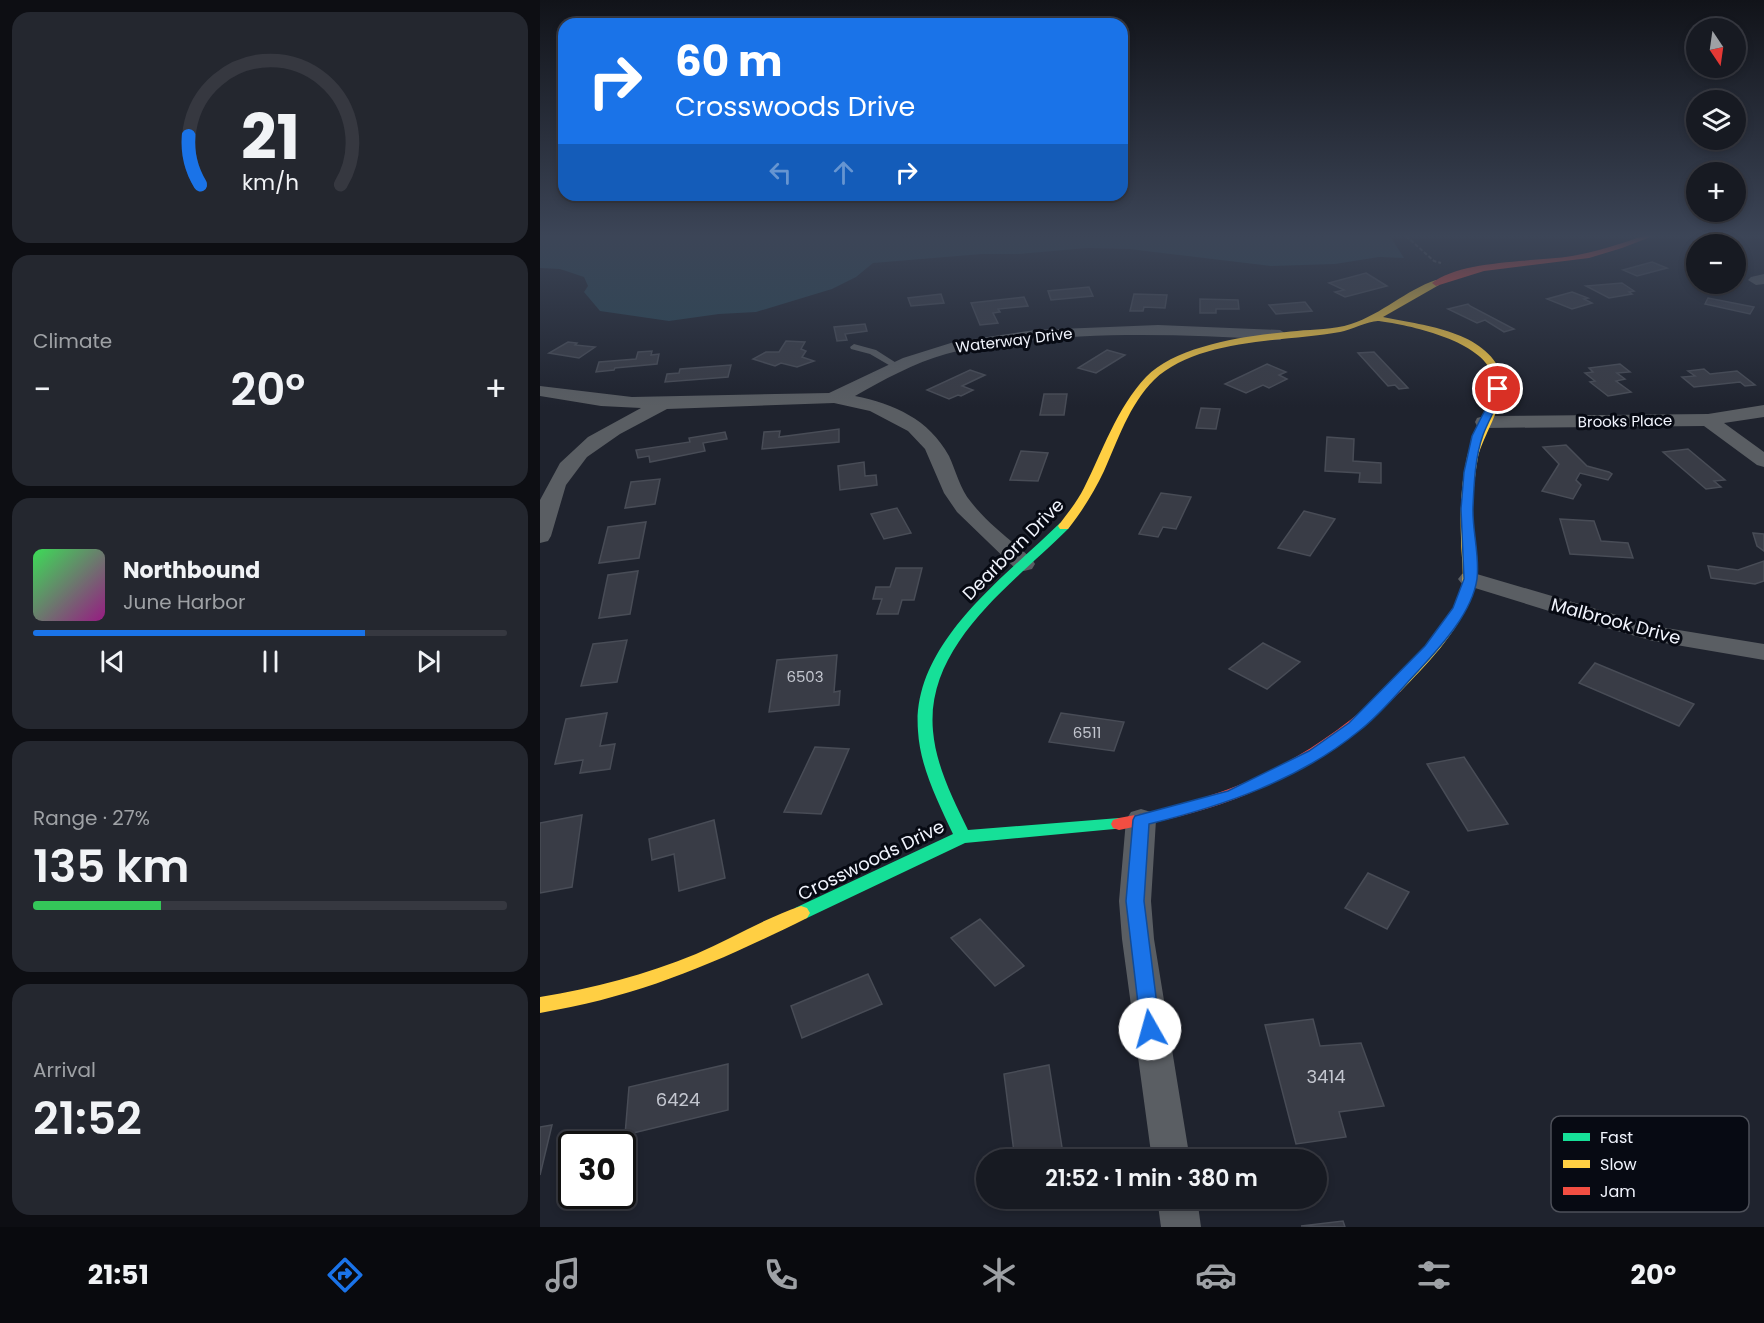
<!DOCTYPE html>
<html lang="en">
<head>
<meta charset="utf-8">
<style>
  :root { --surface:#171a22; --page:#24272f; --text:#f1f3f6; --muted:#9ea1a5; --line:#363840; --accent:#1a73e8 }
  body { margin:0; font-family:Poppins,sans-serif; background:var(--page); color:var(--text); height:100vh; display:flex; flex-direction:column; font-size:22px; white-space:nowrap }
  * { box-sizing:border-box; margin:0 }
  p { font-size:20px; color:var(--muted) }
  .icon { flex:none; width:33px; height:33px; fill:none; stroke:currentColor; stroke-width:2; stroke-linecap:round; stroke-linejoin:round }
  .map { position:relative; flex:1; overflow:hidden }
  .details { display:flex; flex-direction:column; gap:12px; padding:12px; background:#0d0e13; width:540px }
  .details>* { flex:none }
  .hud { position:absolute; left:18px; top:18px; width:570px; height:183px; border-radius:18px; box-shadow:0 3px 9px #0003,0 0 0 2px var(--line); background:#1a73e8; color:#fff; overflow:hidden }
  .needle { width:39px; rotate:167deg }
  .controls { position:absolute; left:1146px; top:18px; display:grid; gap:12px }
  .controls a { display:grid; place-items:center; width:60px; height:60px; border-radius:50%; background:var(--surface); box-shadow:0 3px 9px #0003,0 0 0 2px var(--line); font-size:30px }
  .speed { position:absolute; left:18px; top:1131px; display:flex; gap:12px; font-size:30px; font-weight:700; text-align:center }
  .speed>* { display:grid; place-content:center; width:78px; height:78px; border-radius:50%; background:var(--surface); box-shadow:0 3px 9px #0003,0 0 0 2px var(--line); line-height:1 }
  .speed .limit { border:3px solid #111; border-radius:9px; background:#fff; color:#111 }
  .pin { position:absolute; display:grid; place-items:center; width:51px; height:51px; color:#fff; margin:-26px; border:3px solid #fff; border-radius:50%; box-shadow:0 2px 6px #0007 }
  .me { position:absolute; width:66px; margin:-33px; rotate:353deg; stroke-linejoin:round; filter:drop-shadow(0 0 4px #0008) }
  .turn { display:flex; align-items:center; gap:21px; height:126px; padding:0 18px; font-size:27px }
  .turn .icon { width:78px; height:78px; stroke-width:2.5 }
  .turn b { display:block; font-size:42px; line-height:51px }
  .lanes { display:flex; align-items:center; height:57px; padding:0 18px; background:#0003; justify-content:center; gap:30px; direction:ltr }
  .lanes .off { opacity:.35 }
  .big { font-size:45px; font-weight:600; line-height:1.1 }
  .details .card { flex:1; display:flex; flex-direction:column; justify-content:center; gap:9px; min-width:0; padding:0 21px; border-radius:18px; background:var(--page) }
  .details .dial { align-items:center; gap:0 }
  .dial svg { height:156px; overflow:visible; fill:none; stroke:var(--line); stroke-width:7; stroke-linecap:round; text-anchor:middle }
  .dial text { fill:var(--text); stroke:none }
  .song { display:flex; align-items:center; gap:18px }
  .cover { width:72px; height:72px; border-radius:9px; background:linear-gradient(135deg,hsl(130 70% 55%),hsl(310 70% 35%)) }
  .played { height:6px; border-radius:3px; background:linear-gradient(90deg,var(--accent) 70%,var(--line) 70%) }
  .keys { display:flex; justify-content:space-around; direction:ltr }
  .heat { display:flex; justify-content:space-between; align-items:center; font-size:33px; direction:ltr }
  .charge { height:9px; border-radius:4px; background:linear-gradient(90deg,#34c759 27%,var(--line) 0) }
  .trip { position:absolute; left:436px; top:1149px; width:351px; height:60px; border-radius:30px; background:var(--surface); box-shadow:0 3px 9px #0003,0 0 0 2px var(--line); font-weight:600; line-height:60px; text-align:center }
  .tab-bar { display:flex; height:96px; justify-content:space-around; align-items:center; background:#090a0e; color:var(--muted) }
  .tab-bar .icon { width:42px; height:42px }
  .tab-bar .current { color:var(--accent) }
  .tab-bar b { font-size:27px; color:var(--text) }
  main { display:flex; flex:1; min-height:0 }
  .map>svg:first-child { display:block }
  .water { fill:#294654 }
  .building { fill:#393c46; stroke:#484c56; stroke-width:1.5 }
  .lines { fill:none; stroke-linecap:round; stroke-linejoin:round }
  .path { stroke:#585b62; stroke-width:2; stroke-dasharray:4 2; stroke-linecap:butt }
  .lane { fill:#5a5e63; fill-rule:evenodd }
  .street { fill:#5a5e63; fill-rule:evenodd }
  .fast { fill:#16e098; fill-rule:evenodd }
  .slow { fill:#ffcf43; fill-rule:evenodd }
  .jam { fill:#f24e42; fill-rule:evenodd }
  .route { fill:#1a73e8; stroke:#114b97; stroke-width:1.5 }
  .labels { text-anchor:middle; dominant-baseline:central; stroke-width:6; stroke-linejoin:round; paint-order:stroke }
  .far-street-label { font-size:15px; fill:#f1f4fd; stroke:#070a13 }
  .number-label { font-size:15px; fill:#c3c6cf }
  .street-label { font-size:18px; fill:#f1f4fd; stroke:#070a13 }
  .near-number-label { font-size:18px; fill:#c3c6cf }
  .key { fill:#070a13; stroke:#4d5059; stroke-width:1.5 }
  .key-label { font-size:16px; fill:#f1f4fd }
</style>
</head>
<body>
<main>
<section class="details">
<div class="card dial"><svg viewBox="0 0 100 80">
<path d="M14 69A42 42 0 1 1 86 69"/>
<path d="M14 69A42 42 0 0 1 8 44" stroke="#1a73e8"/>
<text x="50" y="56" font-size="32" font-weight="700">21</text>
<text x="50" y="72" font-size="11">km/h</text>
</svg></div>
<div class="card"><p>Climate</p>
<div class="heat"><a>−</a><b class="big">20°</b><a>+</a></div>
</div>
<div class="card">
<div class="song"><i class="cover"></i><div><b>Northbound</b><p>June Harbor</p></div></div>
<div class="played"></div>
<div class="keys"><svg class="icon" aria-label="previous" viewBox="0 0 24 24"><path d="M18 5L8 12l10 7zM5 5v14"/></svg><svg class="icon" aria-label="pause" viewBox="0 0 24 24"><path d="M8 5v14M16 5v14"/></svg><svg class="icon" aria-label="next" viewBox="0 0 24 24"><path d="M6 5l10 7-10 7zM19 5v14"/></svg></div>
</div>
<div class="card"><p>Range · 27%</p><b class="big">135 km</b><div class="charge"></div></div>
<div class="card"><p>Arrival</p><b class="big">21:52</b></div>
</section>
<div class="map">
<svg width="1224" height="1227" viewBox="0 0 1224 1227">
  <rect width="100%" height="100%" fill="#1f232e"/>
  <path class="water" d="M 0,236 L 361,236 L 363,238 L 850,236 L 864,258 L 839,257 L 795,264 L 731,266 L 589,249 L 547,248 L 479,254 L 442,254 L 333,263 L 316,277 L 292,289 L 216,312 L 179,314 L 129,321 L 60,311 L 44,292 L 48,286 L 44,277 L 20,269 L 0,268 Z"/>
  <g class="building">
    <path d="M 1112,262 L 1127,268 L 1097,276 L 1083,270 Z"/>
    <path d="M 826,273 L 847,286 L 805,297 L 795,292 L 804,290 L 789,283 Z"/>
    <path d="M 1082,283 L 1094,291 L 1089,292 L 1092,294 L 1069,298 L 1046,286 Z"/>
    <path d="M 549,287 L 553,296 L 511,300 L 508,291 Z"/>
    <path d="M 1032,292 L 1048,298 L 1044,299 L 1052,303 L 1032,309 L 1007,299 Z"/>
    <path d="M 401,294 L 404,303 L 371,306 L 368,298 Z"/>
    <path d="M 594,294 L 627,295 L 625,308 L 604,307 L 603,311 L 590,311 Z"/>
    <path d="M 484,297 L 488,306 L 458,309 L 460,312 L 453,313 L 458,323 L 440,325 L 431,303 Z"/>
    <path d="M 1168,298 L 1214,307 L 1210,314 L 1165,304 Z"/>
    <path d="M 660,299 L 698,300 L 699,309 L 676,309 L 676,313 L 660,313 Z"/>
    <path d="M 765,302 L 772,311 L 736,314 L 729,305 Z"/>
    <path d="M 928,304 L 930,306 L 974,329 L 964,332 L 945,320 L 937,323 L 908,309 Z"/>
    <path d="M 325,324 L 327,331 L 305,334 L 307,340 L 297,341 L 294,327 Z"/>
    <path d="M 246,341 L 265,342 L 261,349 L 266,351 L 262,357 L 274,361 L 257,367 L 241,363 L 235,366 L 213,359 L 226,352 L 239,352 Z"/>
    <path d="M 28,342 L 37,343 L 35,345 L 55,347 L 39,358 L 9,353 Z"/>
    <path d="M 567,350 L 585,355 L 556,373 L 538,368 Z"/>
    <path d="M 112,351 L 111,355 L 119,354 L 117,364 L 75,368 L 74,370 L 56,372 L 59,362 L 96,359 L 98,352 Z"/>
    <path d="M 834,352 L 868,388 L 859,389 L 855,385 L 848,386 L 818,353 Z"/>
    <path d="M 727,364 L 746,372 L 739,375 L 747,379 L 729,388 L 723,385 L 706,393 L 685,384 Z"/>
    <path d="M 1080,364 L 1090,372 L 1077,373 L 1085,379 L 1076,381 L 1091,392 L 1068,396 L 1050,382 L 1055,381 L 1045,373 L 1053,372 L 1049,368 Z"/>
    <path d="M 191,365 L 188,377 L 125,382 L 127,374 L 139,373 L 140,369 Z"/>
    <path d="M 1164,369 L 1170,374 L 1197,371 L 1215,385 L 1205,386 L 1200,382 L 1154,387 L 1142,377 L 1155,376 L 1148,371 Z"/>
    <path d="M 430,370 L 445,375 L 422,386 L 433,390 L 421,396 L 418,395 L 409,399 L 387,390 Z"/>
    <path d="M 504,394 L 527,394 L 524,415 L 500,415 Z"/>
    <path d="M 661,408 L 680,409 L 676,429 L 656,428 Z"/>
    <path d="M 299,429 L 299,442 L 222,449 L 224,432 L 240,431 L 239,437 Z"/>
    <path d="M 185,432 L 187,439 L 163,443 L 165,451 L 110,462 L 109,456 L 98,458 L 96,450 L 150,442 L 149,438 Z"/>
    <path d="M 787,437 L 814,439 L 813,461 L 841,463 L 841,483 L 819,482 L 820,473 L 785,471 Z"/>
    <path d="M 1026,445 L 1047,466 L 1069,472 L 1072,474 L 1068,480 L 1040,473 L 1036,480 L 1041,485 L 1033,499 L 1002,491 L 1019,464 L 1003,447 Z"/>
    <path d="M 1148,449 L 1185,480 L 1174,481 L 1181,487 L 1166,489 L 1123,452 Z"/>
    <path d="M 481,451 L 508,453 L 498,481 L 470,480 Z"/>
    <path d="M 324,462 L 325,476 L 336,475 L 337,485 L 300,490 L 298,466 Z"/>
    <path d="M 120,479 L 115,504 L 85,508 L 91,482 Z"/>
    <path d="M 621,493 L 651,497 L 636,529 L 623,527 L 618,537 L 599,534 Z"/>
    <path d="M 357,508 L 371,533 L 344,539 L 331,514 Z"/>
    <path d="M 764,511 L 795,519 L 770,556 L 738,548 Z"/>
    <path d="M 1020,519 L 1054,521 L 1061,541 L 1088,543 L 1093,558 L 1030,554 Z"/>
    <path d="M 106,522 L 99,558 L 59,563 L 68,527 Z"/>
    <path d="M 1213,533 L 1224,534 L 1224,551 L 1217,546 Z"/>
    <path d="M 1224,561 L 1224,581 L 1215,584 L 1171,578 L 1168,566 L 1198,570 Z"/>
    <path d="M 356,568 L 382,568 L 374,600 L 362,600 L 358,614 L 337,614 L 342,599 L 333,599 L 336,587 L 350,587 Z"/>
    <path d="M 98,571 L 90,614 L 59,618 L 68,575 Z"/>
    <path d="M 87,640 L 77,682 L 41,686 L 53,644 Z"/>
    <path d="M 723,643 L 760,662 L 727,689 L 689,669 Z"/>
    <path d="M 297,655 L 294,692 L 300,691 L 299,705 L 229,712 L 237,660 Z"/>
    <path d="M 1055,663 L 1154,704 L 1139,726 L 1039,683 Z"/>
    <path d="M 67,713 L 60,746 L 75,744 L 70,769 L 40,773 L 43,760 L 15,764 L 26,719 Z"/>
    <path d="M 521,713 L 584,722 L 574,751 L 509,742 Z"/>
    <path d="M 275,747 L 309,749 L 281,814 L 244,812 Z"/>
    <path d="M 924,757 L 968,824 L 928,831 L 887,764 Z"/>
    <path d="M 42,815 L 32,887 L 0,893 L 0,823 Z"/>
    <path d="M 174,820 L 185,878 L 139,891 L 134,854 L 112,860 L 109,839 Z"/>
    <path d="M 828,873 L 869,892 L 847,929 L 805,908 Z"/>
    <path d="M 440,919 L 484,966 L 455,986 L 411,938 Z"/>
    <path d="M 328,974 L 342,1004 L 262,1038 L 251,1006 Z"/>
    <path d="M 773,1019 L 780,1046 L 821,1043 L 844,1106 L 799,1112 L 806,1137 L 756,1144 L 725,1025 Z"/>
    <path d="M 188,1064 L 188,1110 L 85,1135 L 89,1087 Z"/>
    <path d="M 509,1065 L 524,1160 L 475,1160 L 464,1074 Z"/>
    <path d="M 12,1125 L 0,1175 L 0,1127 Z"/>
    <path d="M 480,1198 L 522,1198 L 481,1207 Z"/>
    <path d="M 803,1221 L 805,1227 L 761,1226 Z"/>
  </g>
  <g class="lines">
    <path class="path" d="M 866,236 L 894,261 L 901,263"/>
    <path class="lane" d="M 314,344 L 336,350 L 361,366 L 354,368 L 330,354 L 311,349 L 310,347 Z"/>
    <g class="street">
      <path d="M 1224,274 L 1224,284 L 1216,285 L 1208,280 L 1211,277 Z"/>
      <path d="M 618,325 L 740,330 L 748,335 L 740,340 C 653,335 565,331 479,342 C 455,345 430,348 406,354 C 374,363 343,380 315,396 C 354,404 389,419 409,456 C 416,471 420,489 431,502 C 448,524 472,541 492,559 L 495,564 L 492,569 L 484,571 L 476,569 L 417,512 L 404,493 L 385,449 L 368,431 L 330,411 L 294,403 L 127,409 L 80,434 L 47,457 L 26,485 L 11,536 L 8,541 L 0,543 L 0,500 L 20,463 L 48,437 L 101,408 L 61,406 L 0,396 L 0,386 L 92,397 L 289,393 L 363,358 L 414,342 L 495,330 Z"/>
      <path d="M 1224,405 L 1224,417 L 1184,423 L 1224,452 L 1224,467 L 1217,465 L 1164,426 L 944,428 L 937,426 L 935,422 L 937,418 L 944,416 L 1168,414 Z"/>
      <path d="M 930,572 L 1114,626 L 1224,644 L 1224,660 L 1113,641 L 1038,620 L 922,584 L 918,579 L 922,574 Z"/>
      <path d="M 601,809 L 611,812 L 616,820 L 611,901 L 614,939 L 650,1160 L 612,1160 L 582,939 L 579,901 L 586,820 L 591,812 Z"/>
      <path d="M 617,1198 L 657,1198 L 661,1227 L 621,1227 Z"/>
    </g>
    <path class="fast" d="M 524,522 L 528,523 L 530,526 L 528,529 C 474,583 385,644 393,731 C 396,766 413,799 428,830 L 579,818 L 585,820 L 587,824 L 585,828 L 425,843 L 267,918 L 261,920 L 255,918 L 252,913 L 255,908 L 413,834 C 398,802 380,767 378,731 C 371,644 464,578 520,523 Z"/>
    <g class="slow">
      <path d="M 896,280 L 900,283 L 899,285 L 843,317 C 881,325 941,330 960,370 C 972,394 944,432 938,457 C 933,484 932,512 933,539 C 934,559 939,578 931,598 C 916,635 887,664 860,692 L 850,692 L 848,689 C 854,679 864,671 872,662 C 891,642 909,622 919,596 C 926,577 921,558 921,538 C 920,511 921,483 927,457 C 933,433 961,395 951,371 C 937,340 870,325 839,321 C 830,320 811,330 800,332 C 744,342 658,338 614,380 C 589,405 578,440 564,471 C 554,492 543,510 528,529 L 520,529 L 518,526 C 527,514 537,502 544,488 C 563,451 576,409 606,377 C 638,344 712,335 757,331 C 774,329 793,330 811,324 C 842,314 866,290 896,280 Z"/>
      <path d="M 261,906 L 267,908 L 270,913 L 267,918 C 176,963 101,996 0,1013 L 0,997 C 54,988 105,975 156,954 C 191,939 225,918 261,906 Z"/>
    </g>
    <g class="jam">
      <path d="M 1103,236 L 1113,236 L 1082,248 L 1049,258 L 944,271 L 896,286 L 892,283 C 921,260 994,262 1032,256 C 1056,252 1080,244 1103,236 Z"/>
      <path d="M 855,684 L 862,689 L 860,692 C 774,775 695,808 579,830 L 573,828 L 571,824 L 573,820 L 579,818 C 690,798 767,763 850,686 Z"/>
    </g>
  </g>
  <linearGradient id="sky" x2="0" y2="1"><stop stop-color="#111319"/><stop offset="0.58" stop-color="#3c4557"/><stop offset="1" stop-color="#3c4557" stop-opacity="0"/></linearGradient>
  <rect width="1224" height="407" fill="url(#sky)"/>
  <path class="route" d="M 958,386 L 963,389 C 958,405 949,419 943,435 C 935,457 934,484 933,507 C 932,530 940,556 937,579 C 932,613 901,646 879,670 C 860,690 841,714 819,731 C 759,780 683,806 609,824 L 604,901 L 620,1029 L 618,1035 L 610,1038 L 603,1035 L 601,1029 L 586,901 L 593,820 L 595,816 L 688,791 L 769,751 L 809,723 L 885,646 L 913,608 L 924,579 L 921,509 L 924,472 L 932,436 L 946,408 L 953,389 Z"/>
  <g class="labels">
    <g class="far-street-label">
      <text transform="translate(474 340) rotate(-7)">Waterway Drive</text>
      <text transform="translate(1085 421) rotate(-1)">Brooks Place</text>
    </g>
    <g class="number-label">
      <text x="265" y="676">6503</text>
      <text x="547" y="732">6511</text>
    </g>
    <g class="street-label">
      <text transform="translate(473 549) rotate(-45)">Dearborn Drive</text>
      <text transform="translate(1076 621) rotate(15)">Malbrook Drive</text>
      <text transform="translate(331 860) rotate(-26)">Crosswoods Drive</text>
    </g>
    <g class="near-number-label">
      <text x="786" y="1076">3414</text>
      <text x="138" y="1099">6424</text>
    </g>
  </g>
  <rect x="1011" y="1116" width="198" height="96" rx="9" class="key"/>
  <rect x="1023" y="1133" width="27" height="8" fill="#16e098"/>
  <rect x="1023" y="1160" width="27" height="8" fill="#ffcf43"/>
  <rect x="1023" y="1187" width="27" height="8" fill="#f24e42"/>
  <g class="key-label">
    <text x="1060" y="1143">Fast</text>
    <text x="1060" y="1170">Slow</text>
    <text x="1060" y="1197">Jam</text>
  </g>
</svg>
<div class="controls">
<a><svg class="needle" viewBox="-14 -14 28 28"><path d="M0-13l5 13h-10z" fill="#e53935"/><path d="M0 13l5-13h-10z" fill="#9ea1a5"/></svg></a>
<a><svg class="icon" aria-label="layers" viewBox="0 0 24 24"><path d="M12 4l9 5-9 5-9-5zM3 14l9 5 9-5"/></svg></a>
<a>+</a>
<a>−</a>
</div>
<div class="speed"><div class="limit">30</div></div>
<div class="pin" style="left:958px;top:389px;background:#d93025"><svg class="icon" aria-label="arrive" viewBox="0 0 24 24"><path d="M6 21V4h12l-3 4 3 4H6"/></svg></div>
<svg class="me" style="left:610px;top:1029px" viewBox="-20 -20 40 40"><circle r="19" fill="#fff"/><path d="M0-13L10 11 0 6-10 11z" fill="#1a73e8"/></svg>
<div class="trip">21:52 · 1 min · 380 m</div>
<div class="hud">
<div class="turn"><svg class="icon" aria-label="right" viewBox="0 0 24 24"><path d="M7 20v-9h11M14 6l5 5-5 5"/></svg><div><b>60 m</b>Crosswoods Drive</div></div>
<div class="lanes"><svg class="icon off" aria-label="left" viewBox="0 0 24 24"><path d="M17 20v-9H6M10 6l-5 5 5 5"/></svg><svg class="icon off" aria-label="ahead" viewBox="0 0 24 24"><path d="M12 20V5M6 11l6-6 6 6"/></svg><svg class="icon" aria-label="right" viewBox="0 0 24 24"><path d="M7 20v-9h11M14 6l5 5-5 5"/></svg></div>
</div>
</div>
</main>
<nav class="tab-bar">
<b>21:51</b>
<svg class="icon current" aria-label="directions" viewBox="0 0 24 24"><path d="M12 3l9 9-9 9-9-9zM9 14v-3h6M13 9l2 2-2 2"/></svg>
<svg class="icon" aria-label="music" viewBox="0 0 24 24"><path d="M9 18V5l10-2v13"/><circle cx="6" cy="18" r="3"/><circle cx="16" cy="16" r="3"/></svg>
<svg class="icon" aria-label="phone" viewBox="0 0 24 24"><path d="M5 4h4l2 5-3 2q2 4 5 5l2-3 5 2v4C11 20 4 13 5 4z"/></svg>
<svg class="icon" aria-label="climate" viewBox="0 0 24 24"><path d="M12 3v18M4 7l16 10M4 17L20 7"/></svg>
<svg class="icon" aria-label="car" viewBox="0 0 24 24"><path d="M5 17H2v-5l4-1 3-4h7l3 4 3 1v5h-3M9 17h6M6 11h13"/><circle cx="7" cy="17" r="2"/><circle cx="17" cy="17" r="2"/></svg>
<svg class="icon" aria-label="filters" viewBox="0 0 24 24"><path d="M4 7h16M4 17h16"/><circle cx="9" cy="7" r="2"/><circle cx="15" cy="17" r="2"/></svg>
<b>20°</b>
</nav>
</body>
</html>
